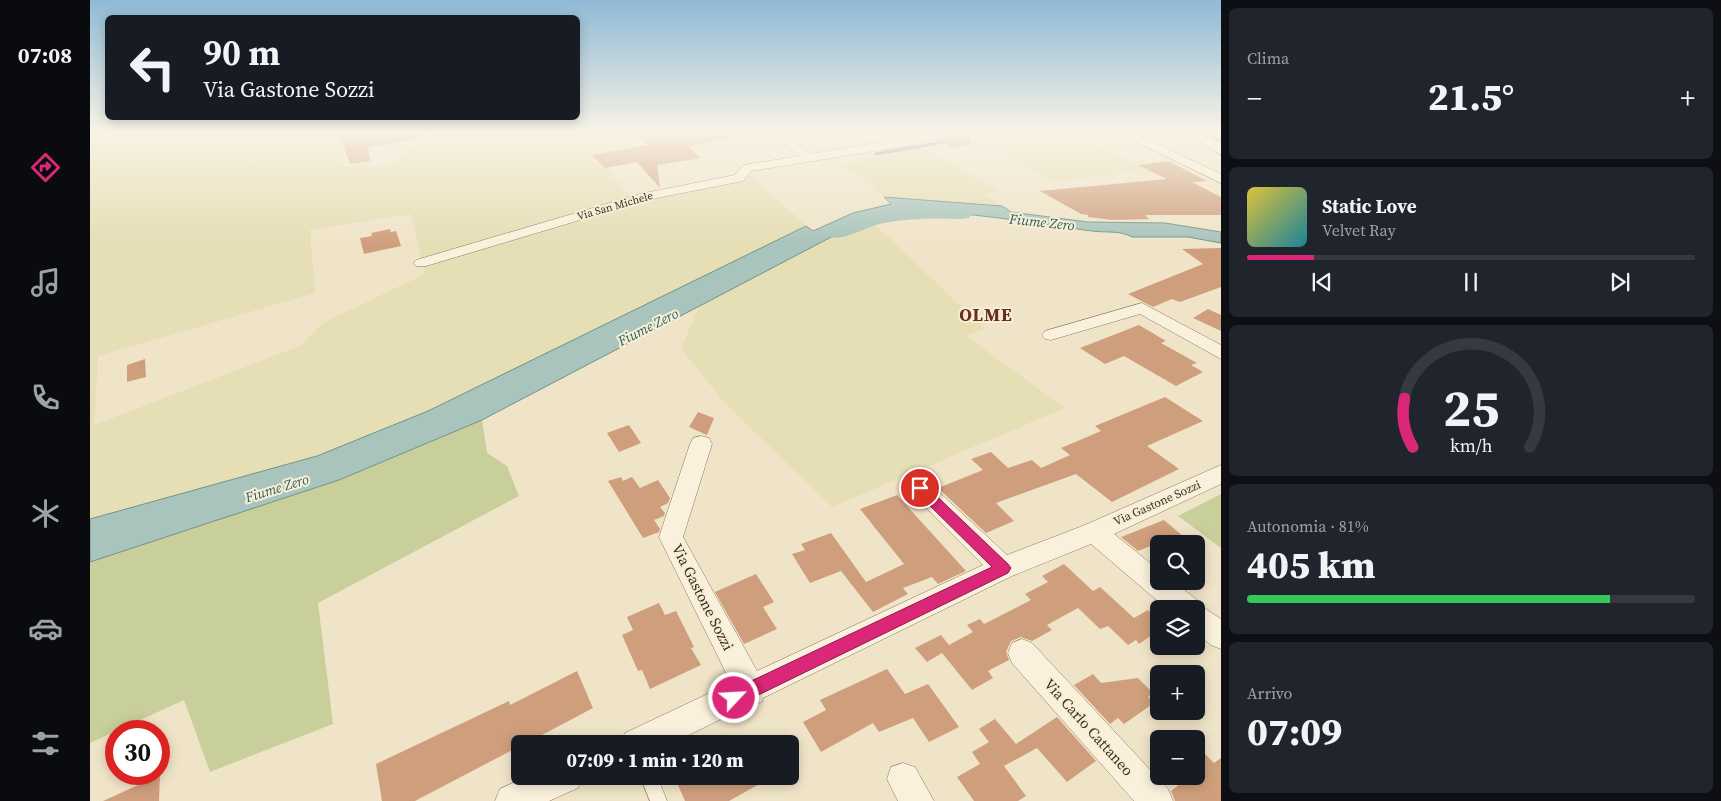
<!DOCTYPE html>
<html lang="it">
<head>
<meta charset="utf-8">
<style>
  :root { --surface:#171b24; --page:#20242c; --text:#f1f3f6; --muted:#9ea1a6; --line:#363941; --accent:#db2777 }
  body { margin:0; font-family:"Source Serif 4",serif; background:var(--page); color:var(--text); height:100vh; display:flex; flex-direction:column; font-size:19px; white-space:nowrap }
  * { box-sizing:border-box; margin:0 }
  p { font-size:16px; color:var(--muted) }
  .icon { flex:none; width:28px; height:28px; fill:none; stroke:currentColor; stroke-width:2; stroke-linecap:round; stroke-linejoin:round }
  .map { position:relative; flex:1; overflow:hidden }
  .side { display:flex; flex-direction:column; gap:8px; padding:8px; background:#0d0f14; width:500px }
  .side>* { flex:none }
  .top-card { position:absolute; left:15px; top:15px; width:475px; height:105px; border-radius:8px; box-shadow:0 2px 12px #0003; background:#171b24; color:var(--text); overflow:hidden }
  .fabs { position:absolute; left:1060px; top:535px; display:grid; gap:10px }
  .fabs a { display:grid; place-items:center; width:55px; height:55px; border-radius:8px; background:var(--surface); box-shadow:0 2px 12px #0003; font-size:25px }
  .speed { position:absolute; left:15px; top:720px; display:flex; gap:10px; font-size:25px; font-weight:700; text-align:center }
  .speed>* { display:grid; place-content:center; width:65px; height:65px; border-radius:50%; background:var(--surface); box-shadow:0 2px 12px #0003; line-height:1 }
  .speed .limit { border:8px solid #d22; background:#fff; color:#111 }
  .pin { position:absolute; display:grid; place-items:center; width:42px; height:42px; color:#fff; margin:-21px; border:2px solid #fff; border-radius:50%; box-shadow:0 1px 5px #0007 }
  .me { position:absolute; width:55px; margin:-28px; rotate:65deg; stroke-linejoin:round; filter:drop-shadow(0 0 4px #0008) }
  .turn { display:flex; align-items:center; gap:18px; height:105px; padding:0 15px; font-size:22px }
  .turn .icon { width:65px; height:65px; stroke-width:2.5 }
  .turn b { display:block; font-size:35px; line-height:42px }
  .big { font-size:38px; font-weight:800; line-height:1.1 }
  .side .widget { flex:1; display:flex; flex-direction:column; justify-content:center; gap:8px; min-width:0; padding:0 18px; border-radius:8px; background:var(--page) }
  .side .dial { align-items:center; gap:0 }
  .dial svg { height:130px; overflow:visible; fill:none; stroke:var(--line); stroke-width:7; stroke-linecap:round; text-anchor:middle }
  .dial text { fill:var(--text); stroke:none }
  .song { display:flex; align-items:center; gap:15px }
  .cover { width:60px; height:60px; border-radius:8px; background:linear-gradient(135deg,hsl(50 70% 55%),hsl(190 70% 35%)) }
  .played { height:5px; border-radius:2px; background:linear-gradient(90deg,var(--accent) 15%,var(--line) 15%) }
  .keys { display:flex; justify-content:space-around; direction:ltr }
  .heat { display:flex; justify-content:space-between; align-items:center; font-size:28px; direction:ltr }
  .charge { height:8px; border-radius:4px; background:linear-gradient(90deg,#34c759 81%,var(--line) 0) }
  .trip { position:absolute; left:421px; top:735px; width:288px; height:50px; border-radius:8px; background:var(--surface); box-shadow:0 2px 12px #0003; font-weight:800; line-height:50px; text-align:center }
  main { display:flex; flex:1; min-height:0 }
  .menu { display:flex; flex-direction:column; width:90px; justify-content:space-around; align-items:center; background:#090b0e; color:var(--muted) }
  .menu .icon { width:35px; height:35px }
  .menu .current { color:var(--accent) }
  .menu b { font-size:22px; color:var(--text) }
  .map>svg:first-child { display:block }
  .farmland { fill:#e6deb5; fill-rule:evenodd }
  .green { fill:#c9cf9b }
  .water { fill:#a9c4bc; stroke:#6f938a }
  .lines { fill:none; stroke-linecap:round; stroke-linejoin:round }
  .stream { stroke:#6f938a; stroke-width:3 }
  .river { fill:#a9c4bc; fill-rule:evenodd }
  .building { fill:#cf9f7d }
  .lane-casing { stroke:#8d765c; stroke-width:1 }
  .street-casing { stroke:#8d765c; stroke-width:1 }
  .secondary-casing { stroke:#6f573f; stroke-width:1 }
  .lane { fill:#faf1dc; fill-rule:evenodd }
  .street { fill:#faf1dc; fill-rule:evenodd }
  .secondary { fill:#faf1dc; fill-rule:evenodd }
  .route { fill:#db2777; stroke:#8e194d }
  .labels { text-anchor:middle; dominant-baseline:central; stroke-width:4; stroke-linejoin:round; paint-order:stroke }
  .far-street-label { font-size:11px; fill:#3d2e20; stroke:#f7eed8 }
  .street-label { font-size:12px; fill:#3d2e20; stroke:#f7eed8 }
  .water-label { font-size:14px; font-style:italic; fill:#2f5d5a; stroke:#f7eed8 }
  .near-street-label { font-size:15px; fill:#3d2e20; stroke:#f7eed8 }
  .district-label { font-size:18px; font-weight:bold; letter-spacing:1px; fill:#6b2e1e; stroke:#f7eed8 }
</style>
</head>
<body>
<main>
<nav class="menu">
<b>07:08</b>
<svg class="icon current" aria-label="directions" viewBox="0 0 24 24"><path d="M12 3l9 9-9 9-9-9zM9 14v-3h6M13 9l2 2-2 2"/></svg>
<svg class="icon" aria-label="music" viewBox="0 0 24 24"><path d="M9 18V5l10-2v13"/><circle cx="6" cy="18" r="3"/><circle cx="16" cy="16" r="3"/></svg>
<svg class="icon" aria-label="phone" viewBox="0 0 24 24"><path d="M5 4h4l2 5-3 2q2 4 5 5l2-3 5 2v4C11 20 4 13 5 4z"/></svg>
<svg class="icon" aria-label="climate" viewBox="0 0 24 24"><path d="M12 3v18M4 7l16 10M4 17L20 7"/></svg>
<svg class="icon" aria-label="car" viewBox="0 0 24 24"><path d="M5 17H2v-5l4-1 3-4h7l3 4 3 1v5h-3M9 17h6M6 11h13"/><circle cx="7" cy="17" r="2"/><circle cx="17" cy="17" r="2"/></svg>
<svg class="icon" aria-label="filters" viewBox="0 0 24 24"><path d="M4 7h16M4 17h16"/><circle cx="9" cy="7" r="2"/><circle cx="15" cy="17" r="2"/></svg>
</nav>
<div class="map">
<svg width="1131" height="801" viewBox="0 0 1131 801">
  <rect width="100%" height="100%" fill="#f0e4c8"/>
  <g class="farmland">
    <path d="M 0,131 L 251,131 L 254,167 L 297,165 L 319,150 L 356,131 L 664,131 L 627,139 L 606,133 L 500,147 L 541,199 L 662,176 L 716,226 L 338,411 L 227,456 L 0,519 ZM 321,214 L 335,274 L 233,323 L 212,345 L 4,425 L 8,356 L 225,293 L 220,230 Z"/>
    <path d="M 761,131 L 803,131 L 899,185 L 908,192 L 894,194 L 912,206 L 794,197 L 770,176 L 750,164 L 793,155 Z"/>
    <path d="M 855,131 L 905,131 L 929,144 L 984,133 L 1064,173 L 1050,175 L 1039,172 L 966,182 L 918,157 Z"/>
    <path d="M 780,220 L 895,329 L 876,336 L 975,408 L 742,507 L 634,402 L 591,349 L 609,306 L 747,234 Z"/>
  </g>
  <g class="green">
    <path d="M 392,420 L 397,453 L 417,466 L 429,496 L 228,603 L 243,724 L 120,772 L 94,700 L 0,743 L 0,562 L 249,480 Z"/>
    <path d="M 1131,494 L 1131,548 L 1088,516 Z"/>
  </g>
  <path class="water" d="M 794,197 L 912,206 L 921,212 L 998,222 L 1075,223 L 1131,232 L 1131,243 L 1098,237 L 1042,237 C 1030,230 1015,233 1002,231 C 939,223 875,210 812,212 C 790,212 767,225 747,234 L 392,420 L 249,480 L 0,562 L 0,519 L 227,456 L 338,411 L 716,226 L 723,231 L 763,213 L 801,204 Z"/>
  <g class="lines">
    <g class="stream">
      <path d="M 1112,131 L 1131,142"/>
      <path d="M 875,136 L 889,131"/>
      <path d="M 786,154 L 860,141"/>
    </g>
    <path class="river" d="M 839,206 L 879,208 L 882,213 L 879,218 L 871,219 C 845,218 820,218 794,223 C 776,226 757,241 739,237 L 736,232 C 749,213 816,207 839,206 Z"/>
  </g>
  <g class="building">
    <path d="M 248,131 L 327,131 L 327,139 L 278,147 L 280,161 L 260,164 Z"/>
    <path d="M 544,131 L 636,131 L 637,139 L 598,146 L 611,158 L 567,165 L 570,188 L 547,162 L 515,168 L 502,155 L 557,145 Z"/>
    <path d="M 880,131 L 881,144 L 862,148 L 847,140 Z"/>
    <path d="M 1078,161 L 1117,181 L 1102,182 L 1131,197 L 1131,215 L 1055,215 L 1059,219 L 1022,220 L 998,217 L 998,215 L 991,214 L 950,191 L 1077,179 L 1048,165 Z"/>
    <path d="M 300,229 L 301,232 L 306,231 L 311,246 L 274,254 L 270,238 L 282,236 L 281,233 Z"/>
    <path d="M 1131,248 L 1131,287 L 1090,302 L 1082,299 L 1063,307 L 1038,294 L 1113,264 L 1092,249 Z"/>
    <path d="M 1118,309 L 1131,315 L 1131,331 L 1103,318 Z"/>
    <path d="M 1049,325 L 1076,341 L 1071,343 L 1107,363 L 1101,365 L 1113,372 L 1086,386 L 1034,356 L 1015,364 L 990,348 Z"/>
    <path d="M 55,359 L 56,377 L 37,382 L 37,365 Z"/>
    <path d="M 1075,397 L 1113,421 L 1057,446 L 1089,469 L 1022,502 L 986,474 L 906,503 L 924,521 L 896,533 L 848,488 L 893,470 L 881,459 L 901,452 L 918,468 L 942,460 L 951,468 L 980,455 L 971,448 L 1011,431 L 1005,426 Z"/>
    <path d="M 608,412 L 624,418 L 617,435 L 599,427 Z"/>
    <path d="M 539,425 L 551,443 L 529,452 L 517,433 Z"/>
    <path d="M 531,477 L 533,481 L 542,477 L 550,488 L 568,480 L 580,498 L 578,503 L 570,507 L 575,513 L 574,516 L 564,520 L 570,529 L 569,532 L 553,538 L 518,481 Z"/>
    <path d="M 807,495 L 876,571 L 848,584 L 842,577 L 813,588 L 818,594 L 783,612 L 751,571 L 720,583 L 702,554 L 715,550 L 711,544 L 741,533 L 776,582 L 814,564 L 770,509 Z"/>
    <path d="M 1074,520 L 1102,544 L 1080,544 L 1076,540 L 1048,551 L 1031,537 Z"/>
    <path d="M 974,564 L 1003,591 L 1010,587 L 1044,618 L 1058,610 L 1062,614 L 1069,610 L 1069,646 L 1059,637 L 1049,644 L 1046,640 L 1038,645 L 1018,626 L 1010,629 L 988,608 L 957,625 L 962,630 L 942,641 L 931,637 L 921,641 L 916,652 L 919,660 L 898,671 L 903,678 L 882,690 L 852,653 L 837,662 L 825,648 L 851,635 L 859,645 L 883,632 L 877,625 L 890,619 L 894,624 L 941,600 L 935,594 L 958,582 L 952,576 Z"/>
    <path d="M 666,574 L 684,602 L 673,607 L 687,629 L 654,644 L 625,592 Z"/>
    <path d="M 569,603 L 575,615 L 586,611 L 604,647 L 601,648 L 611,665 L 560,689 L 552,670 L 548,671 L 532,635 L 543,630 L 537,617 Z"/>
    <path d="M 797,669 L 815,694 L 838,684 L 869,727 L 839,742 L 823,718 L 789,732 L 783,723 L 731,752 L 713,722 L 736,710 L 730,700 Z"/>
    <path d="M 487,671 L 503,708 L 435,744 L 430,744 L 430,746 L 325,801 L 292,801 L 286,764 L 419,701 L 420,705 Z"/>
    <path d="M 1003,674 L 1011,683 L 1048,678 L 1063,693 L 1058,697 L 1064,703 L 1034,724 L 1028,718 L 1020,724 L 984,685 Z"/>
    <path d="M 967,717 L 1006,761 L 977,782 L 947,748 L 914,766 L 936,796 L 928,801 L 884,801 L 867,777 L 890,764 L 882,752 L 899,742 L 889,729 L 905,719 L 926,744 Z"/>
    <path d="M 1106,745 L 1124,763 L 1131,758 L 1131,801 L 1085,801 L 1081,791 L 1100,776 L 1106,776 Z"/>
    <path d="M 70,775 L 69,801 L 13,801 Z"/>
    <path d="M 584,776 L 684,776 L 639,801 L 595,801 Z"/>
  </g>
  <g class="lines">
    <g class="lane-casing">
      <path id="lane" d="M 550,776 L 567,776 L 577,801 L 560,801 Z"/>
    </g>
    <g class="street-casing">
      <g id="street">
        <path d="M 678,131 L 691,131 L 722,154 L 855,131 L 877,131 L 816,146 L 661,171 L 653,181 L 557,200 L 336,266 L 326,266 L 323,263 L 326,260 L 550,194 L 645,175 L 653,165 L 710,156 Z"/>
        <path d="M 1024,131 L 1039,131 L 1131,174 L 1131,183 Z"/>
        <path d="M 1052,303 L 1131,345 L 1131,359 L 1050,314 L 961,340 L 955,339 L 952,335 L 955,331 Z"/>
        <path d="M 611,436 L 619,438 L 622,444 L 593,537 L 667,671 L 893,565 L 822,494 L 819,488 L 822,482 L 830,479 L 838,482 L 917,555 L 995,525 L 1131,465 L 1131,484 L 1024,534 L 1069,570 L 1069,581 L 1083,581 L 1107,600 L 1108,604 L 1131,619 L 1131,649 L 1121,645 L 1106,633 L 1106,609 L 1077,609 L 1001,544 L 922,576 L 673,698 L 672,702 L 659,705 L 581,744 L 530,744 L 535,733 L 641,683 L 569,537 L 600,444 L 603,438 Z"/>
        <path d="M 932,639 L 942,643 L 1078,789 L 1083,801 L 1044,801 L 922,663 L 918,653 L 922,643 Z"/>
        <path d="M 813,763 L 825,767 L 844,801 L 808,801 L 797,779 L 801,767 Z"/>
        <path d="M 438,776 L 492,776 L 488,788 L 459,801 L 405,801 L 410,789 Z"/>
      </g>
    </g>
    <g class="secondary-casing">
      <path id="secondary" d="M 1093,131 L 1111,131 L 1131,143 L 1131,155 Z"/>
    </g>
    <use href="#lane" class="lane"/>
    <use href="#street" class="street"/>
    <use href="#secondary" class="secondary"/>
  </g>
  <linearGradient id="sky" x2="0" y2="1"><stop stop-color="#8fbad6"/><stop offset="0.54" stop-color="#f8f3e6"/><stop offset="1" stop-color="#f8f3e6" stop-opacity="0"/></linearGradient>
  <rect width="1131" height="244" fill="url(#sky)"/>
  <path class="route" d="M 830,483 L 835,485 L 918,564 L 921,568 L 918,573 L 650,704 L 644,707 L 638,704 L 636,698 L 638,692 L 902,567 L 826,492 L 824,488 Z"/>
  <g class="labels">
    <g class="far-street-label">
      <text transform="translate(525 206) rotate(-16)">Via San Michele</text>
    </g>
    <g class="street-label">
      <text transform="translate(1067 503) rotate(-24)">Via Gastone Sozzi</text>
    </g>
    <g class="water-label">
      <text transform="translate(952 222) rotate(6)">Fiume Zero</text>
      <text transform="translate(558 327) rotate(-27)">Fiume Zero</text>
      <text transform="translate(187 488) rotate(-17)">Fiume Zero</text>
    </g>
    <g class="near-street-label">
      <text transform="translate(613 597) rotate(63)">Via Gastone Sozzi</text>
      <text transform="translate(999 727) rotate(48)">Via Carlo Cattaneo</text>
    </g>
    <g class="district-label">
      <text x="896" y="314">OLME</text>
    </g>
  </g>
</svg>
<div class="fabs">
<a><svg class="icon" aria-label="search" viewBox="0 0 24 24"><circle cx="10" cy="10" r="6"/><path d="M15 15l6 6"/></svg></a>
<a><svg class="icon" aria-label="layers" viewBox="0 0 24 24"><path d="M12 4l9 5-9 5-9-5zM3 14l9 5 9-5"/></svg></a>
<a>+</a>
<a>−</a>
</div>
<div class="speed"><div class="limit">30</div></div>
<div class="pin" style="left:830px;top:488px;background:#d93025"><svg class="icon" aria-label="arrive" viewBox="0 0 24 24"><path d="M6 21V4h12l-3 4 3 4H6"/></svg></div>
<svg class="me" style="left:644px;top:698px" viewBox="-20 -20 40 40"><circle r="17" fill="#db2777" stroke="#fff" stroke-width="3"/><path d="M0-11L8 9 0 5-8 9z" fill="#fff"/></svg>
<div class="trip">07:09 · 1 min · 120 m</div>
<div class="top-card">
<div class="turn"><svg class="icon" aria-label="left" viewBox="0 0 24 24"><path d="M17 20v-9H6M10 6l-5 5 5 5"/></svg><div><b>90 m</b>Via Gastone Sozzi</div></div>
</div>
</div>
<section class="side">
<div class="widget"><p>Clima</p>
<div class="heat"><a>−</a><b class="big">21.5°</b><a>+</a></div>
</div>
<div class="widget">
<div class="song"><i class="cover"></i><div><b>Static Love</b><p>Velvet Ray</p></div></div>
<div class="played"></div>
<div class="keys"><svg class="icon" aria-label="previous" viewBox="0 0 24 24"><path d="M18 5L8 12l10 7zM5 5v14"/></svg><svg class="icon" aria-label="pause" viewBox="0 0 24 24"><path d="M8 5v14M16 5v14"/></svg><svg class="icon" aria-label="next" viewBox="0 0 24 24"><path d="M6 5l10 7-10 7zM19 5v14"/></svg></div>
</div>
<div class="widget dial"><svg viewBox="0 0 100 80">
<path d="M14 69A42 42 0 1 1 86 69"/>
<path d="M14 69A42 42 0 0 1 9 39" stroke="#db2777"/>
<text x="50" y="56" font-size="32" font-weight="700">25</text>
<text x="50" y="72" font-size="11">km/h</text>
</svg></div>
<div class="widget"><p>Autonomia · 81%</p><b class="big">405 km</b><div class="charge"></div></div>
<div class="widget"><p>Arrivo</p><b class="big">07:09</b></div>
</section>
</main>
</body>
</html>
